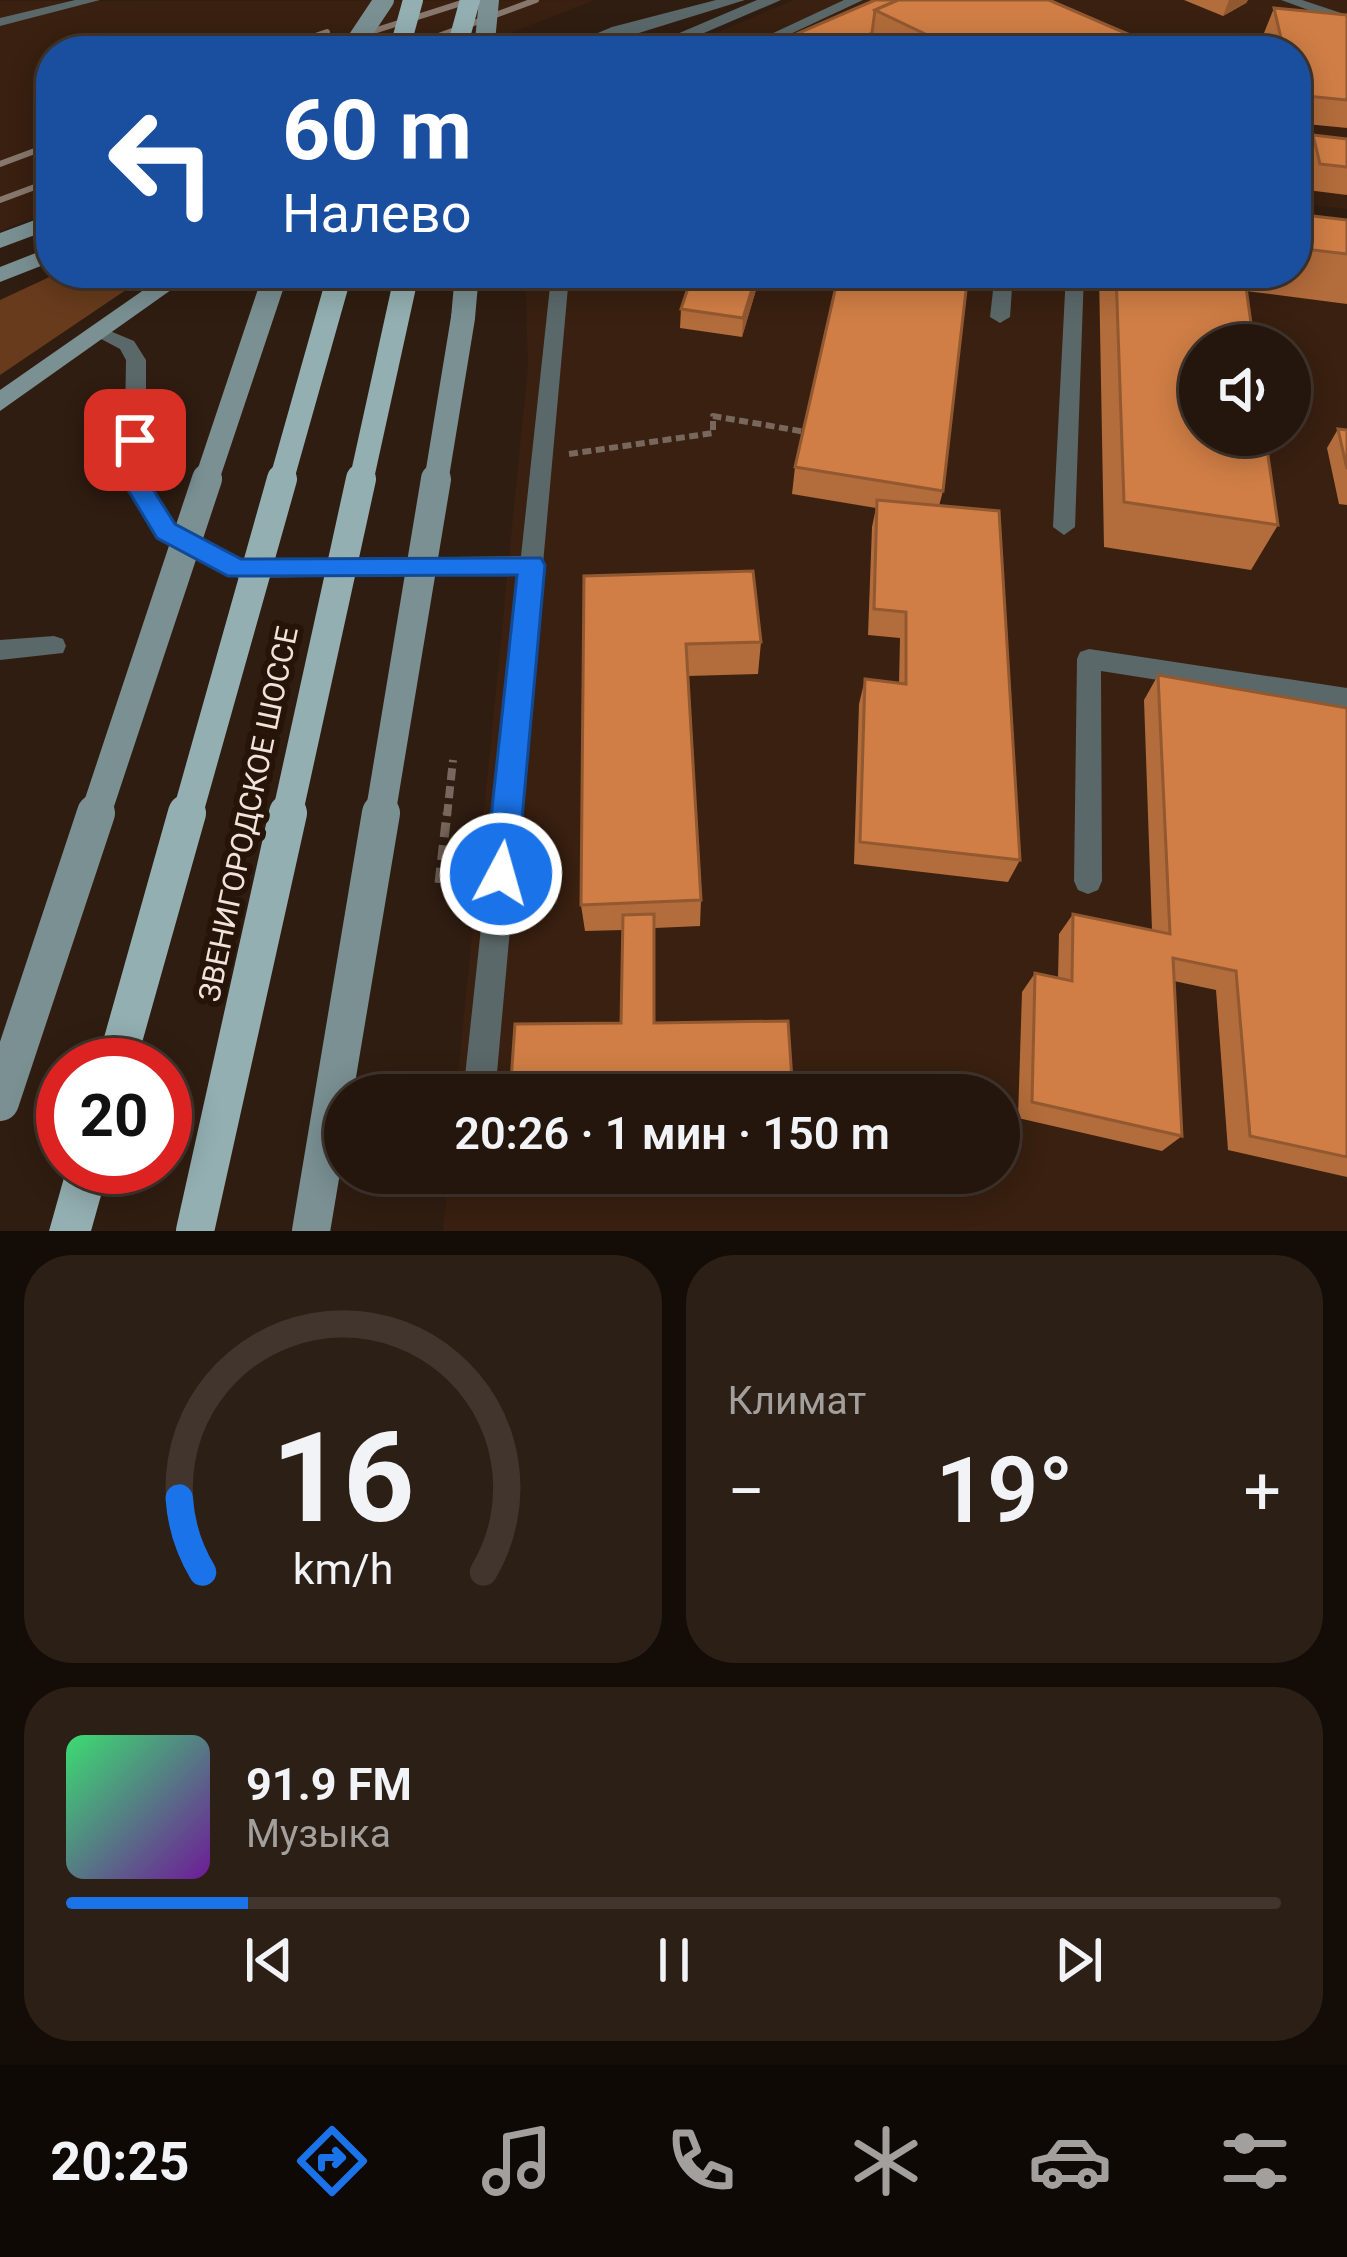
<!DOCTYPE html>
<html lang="ru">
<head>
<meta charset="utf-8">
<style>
  :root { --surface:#24160d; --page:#2c1f16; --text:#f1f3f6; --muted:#a39f9d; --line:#41352e; --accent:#1a73e8 }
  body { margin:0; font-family:Roboto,sans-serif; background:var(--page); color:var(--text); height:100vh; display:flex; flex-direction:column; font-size:45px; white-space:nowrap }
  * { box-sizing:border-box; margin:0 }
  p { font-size:39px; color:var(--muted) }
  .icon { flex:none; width:66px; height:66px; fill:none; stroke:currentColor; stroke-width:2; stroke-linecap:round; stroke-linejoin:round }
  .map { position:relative; height:1231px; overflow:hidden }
  .drawer { display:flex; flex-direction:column; gap:24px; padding:24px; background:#140c07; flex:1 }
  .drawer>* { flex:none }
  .banner { position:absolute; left:36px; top:36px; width:1275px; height:252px; border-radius:48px; box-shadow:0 6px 30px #0003,0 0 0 3px var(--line); background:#1a4fa0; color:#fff; overflow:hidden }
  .buttons { position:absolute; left:1179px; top:324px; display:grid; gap:24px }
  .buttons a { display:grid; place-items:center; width:132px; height:132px; border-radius:50%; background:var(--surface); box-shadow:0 6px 30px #0003,0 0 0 3px var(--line); font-size:60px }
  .speed { position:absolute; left:36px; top:1038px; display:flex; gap:24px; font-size:60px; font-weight:700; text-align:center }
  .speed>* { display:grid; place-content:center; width:156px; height:156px; border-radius:50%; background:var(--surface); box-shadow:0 6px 30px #0003,0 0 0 3px var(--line); line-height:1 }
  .speed .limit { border:18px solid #d22; background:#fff; color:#111 }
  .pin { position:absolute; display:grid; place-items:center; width:102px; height:102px; color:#fff; margin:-51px; border-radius:24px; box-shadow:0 6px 18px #0006 }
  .me { position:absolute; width:132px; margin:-66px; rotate:6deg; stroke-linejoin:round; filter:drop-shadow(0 0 9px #0008) }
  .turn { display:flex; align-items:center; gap:42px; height:252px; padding:0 48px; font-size:54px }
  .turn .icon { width:156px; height:156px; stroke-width:2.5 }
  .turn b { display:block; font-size:84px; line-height:102px }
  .big { font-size:90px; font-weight:600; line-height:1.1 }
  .drawer .card { flex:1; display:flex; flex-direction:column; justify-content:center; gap:18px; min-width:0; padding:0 42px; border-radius:48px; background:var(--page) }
  .drawer .dial { align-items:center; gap:0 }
  .dial svg { height:312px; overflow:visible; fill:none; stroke:var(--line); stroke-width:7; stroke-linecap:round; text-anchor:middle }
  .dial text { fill:var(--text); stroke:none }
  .song { display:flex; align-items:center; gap:36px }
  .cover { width:144px; height:144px; border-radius:18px; background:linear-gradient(135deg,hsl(140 70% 55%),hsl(280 70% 35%)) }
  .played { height:12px; border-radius:6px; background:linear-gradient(90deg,var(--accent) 15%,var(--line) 15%) }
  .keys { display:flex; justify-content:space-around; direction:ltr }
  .heat { display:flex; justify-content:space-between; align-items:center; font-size:66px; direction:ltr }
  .drawer .tiles { flex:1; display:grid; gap:24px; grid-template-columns:1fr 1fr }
  .card:last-child { grid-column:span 2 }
  .trip { position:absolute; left:324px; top:1074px; width:696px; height:120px; border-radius:60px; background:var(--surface); box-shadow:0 6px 30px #0003,0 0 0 3px var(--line); font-weight:600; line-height:120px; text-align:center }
  .dock { display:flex; height:192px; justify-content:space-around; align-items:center; background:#0e0905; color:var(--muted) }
  .dock .icon { width:84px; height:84px }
  .dock .selected { color:var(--accent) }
  .dock b { font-size:54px; color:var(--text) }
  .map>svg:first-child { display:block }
  .built { fill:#392010; fill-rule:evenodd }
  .green { fill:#683b1c }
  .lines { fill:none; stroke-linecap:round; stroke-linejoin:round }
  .path-far2 { stroke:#78675c; stroke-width:6; stroke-dasharray:9 4.5; stroke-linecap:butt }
  .path-far1 { stroke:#78675c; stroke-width:8; stroke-dasharray:12 6; stroke-linecap:butt }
  .path { stroke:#78675c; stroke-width:9; stroke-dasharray:15 8; stroke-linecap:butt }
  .lane { fill:#5b6869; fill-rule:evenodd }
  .street { fill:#5b6869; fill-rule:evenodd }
  .secondary { fill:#7a9092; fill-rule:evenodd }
  .primary { fill:#93afb1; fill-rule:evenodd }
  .rail { stroke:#87776d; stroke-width:6 }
  .secondary-bridge-far3 { stroke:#7a9092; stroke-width:20 }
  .secondary-bridge-far2 { stroke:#7a9092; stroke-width:24 }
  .secondary-bridge-far1 { stroke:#7a9092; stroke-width:30 }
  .secondary-bridge { stroke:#7a9092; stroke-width:38 }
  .primary-bridge-far3 { stroke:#93afb1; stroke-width:20 }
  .primary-bridge-far2 { stroke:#93afb1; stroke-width:24 }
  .primary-bridge-far1 { stroke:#93afb1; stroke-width:30 }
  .primary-bridge { stroke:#93afb1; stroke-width:38 }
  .wall { fill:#b36c3b }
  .shaded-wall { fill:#925830 }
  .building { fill:#d07e45; stroke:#925830; stroke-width:3 }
  .route { fill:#1a73e8; stroke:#114b97; stroke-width:3 }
  .labels { text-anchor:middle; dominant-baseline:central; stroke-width:12; stroke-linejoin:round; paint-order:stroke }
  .street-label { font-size:30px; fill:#f0e3db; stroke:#261408 }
</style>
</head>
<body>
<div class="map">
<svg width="1347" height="1231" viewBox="0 0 1347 1231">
  <rect width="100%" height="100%" fill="#301d11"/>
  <g class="built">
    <path d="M 595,0 L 464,51 L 51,51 L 51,211 L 0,231 L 0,1 Z"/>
    <path d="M 794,0 L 1347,0 L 1347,209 L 1296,204 L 1296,51 L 673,51 Z"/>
    <path d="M 1347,247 L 1347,1231 L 443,1231 L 449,1173 L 999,1173 L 999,1095 L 456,1095 L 528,365 L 525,273 L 1296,273 ZM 1200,345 L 1290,345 L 1290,435 L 1200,435 Z"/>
  </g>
  <path class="green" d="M 58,273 L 151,273 L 0,375 L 0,300 Z"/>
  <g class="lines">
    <path class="path-far2" d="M 569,454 L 713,433 L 713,416 L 806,432"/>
    <path class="path-far1" d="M 447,816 L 453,760"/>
    <path class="path" d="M 439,883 L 447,813"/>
    <g class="lane">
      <path d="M 75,0 L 100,0 L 0,26 L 0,18 Z"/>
      <path d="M 844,0 L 863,0 L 754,51 L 735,51 Z"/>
      <path d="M 1281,0 L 1302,0 L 1347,15 L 1347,24 Z"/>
      <path d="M 1310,136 L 1347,140 L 1347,150 L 1311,146 L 1296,151 L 1296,140 Z"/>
      <path d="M 1296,177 L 1304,182 L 1312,221 L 1303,226 L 1296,224 Z"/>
      <path d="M 548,273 L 569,276 L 495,1095 L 463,1095 L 519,574 L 238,578 L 158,537 L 124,480 L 126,360 L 120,349 L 88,332 L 98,326 L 134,341 L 146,360 L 146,480 L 174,525 L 241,560 L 521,556 L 551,277 Z"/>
      <path d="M 995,273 L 1013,273 L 1010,317 L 1000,323 L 990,317 Z"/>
      <path d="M 1066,273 L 1084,273 L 1075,527 L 1064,535 L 1053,527 Z"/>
      <path d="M 54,636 L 63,639 L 66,646 L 63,653 L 0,660 L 0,640 Z"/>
      <path d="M 1089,649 L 1347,688 L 1347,710 L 1101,671 L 1102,881 L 1098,890 L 1088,894 L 1078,890 L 1074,881 L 1077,659 L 1080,652 Z"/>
    </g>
    <g class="street">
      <path d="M 716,0 L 745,0 L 581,51 L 555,51 L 612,27 Z"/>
      <path d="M 757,0 L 781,0 L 662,51 L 637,51 Z"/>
    </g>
    <g class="secondary">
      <path d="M 51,214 L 51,229 L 0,248 L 0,233 Z"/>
      <path d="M 51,247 L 51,262 L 0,282 L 0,267 Z"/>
      <path d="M 168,273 L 195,273 L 0,411 L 0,390 Z"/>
      <path d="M 455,273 L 479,273 L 475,318 L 463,326 L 451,318 Z"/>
    </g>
    <path class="primary" d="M 67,1167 L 109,1167 L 91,1231 L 49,1231 Z"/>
    <g class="rail">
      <path d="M 272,51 L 327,32"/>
      <path d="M 311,51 L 471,0"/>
      <path d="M 398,51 L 536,0"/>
      <path d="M 0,164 L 51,145"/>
      <path d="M 0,200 L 51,181"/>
    </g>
    <g class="secondary-bridge-far3">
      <path d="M 350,51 L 384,0"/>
      <path d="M 484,51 L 489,0"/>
    </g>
    <g class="secondary-bridge-far2">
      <path d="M 206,482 L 276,273"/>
      <path d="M 436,482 L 463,318"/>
    </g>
    <g class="secondary-bridge-far1">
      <path d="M 95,816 L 207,479"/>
      <path d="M 380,816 L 436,479"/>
    </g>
    <g class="secondary-bridge">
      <path d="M 0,1102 L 96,813"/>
      <path d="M 311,1231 L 381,813"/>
    </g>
    <g class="primary-bridge-far3">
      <path d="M 399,51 L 413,0"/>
      <path d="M 456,51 L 470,0"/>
    </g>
    <g class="primary-bridge-far2">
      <path d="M 281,482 L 340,273"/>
      <path d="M 361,482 L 407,273"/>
    </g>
    <g class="primary-bridge-far1">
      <path d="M 187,816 L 282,479"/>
      <path d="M 287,816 L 361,479"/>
    </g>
    <g class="primary-bridge">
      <path d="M 116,1065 L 187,813"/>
      <path d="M 195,1231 L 288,813"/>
    </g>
  </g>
  <g class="wall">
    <path d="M 875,0 L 1130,35 L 1125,51 L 757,51 Z"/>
    <path d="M 1184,0 L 1248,0 L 1246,3 L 1223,16 Z"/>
    <path d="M 1274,8 L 1347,15 L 1347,128 L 1296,123 L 1296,51 L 1268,51 L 1264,33 Z"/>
    <path d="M 1313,135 L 1347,139 L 1347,195 L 1307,190 L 1301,162 Z"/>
    <path d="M 1296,214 L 1347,220 L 1347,304 L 1246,291 L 1200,345 L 1278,525 L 1251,570 L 1104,547 L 1099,273 L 1296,273 Z"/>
    <path d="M 761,273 L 742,337 L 680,328 L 681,309 Z"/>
    <path d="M 1338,429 L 1347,430 L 1347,505 L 1339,504 L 1327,448 Z"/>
    <path d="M 795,467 L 943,491 L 939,506 L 1020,860 L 1008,882 L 854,864 L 859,704 L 865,679 L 899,683 L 900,638 L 868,635 L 872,527 L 876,508 L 792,494 Z"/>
    <path d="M 584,576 L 761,642 L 758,674 L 688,676 L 701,900 L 700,926 L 655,928 L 621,1023 L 623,930 L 585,931 L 581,905 Z"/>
    <path d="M 1158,675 L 1347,708 L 1347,1177 L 1228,1150 L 1216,990 L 1174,981 L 1182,1136 L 1162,1151 L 1018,1118 L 1022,992 L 1035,973 L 1058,978 L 1059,934 L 1073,914 L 1152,930 L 1144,700 Z"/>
  </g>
  <g class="shaded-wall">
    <path d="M 1229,0 L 1248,0 L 1246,3 L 1223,16 Z"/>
    <path d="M 872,33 L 870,51 L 834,51 Z"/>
    <path d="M 1130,35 L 1125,51 L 1100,51 Z"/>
    <path d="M 757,273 L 761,273 L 742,337 L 743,318 Z"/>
  </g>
  <g class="building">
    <path d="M 875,0 L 898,0 L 875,10 L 872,33 L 834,51 L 757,51 Z"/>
    <path d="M 898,0 L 1049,0 L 1130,35 L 1100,51 L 961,51 L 875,10 Z"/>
    <path d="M 1274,8 L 1347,15 L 1347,100 L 1296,95 L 1296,51 L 1284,51 Z"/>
    <path d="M 1296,135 L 1301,157 L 1296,156 Z"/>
    <path d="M 1313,135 L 1347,139 L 1347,167 L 1320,164 Z"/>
    <path d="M 1296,214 L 1347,220 L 1347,254 L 1296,248 Z"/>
    <path d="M 693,273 L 757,273 L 743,318 L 681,309 Z"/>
    <path d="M 839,273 L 968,273 L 943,491 L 795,467 Z"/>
    <path d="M 1116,273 L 1244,273 L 1254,345 L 1200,345 L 1200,435 L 1265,435 L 1278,525 L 1124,502 Z"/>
    <path d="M 1338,429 L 1347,430 L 1347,469 Z"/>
    <path d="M 877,500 L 999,511 L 1020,860 L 860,842 L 865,679 L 906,684 L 906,612 L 874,609 Z"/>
    <path d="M 753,571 L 761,642 L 686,644 L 701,900 L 581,905 L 584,576 Z"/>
    <path d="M 1158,675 L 1347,708 L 1347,1157 L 1250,1136 L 1236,971 L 1173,958 L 1182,1136 L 1032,1102 L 1035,973 L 1072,981 L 1073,914 L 1170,934 Z"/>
    <path d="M 654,914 L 654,1023 L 788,1021 L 793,1095 L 510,1095 L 515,1024 L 621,1023 L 623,915 Z"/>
  </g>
  <path class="route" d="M 135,432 L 147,440 L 147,480 L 175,524 L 241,559 L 541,558 L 545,565 L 517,874 L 512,885 L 501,889 L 489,885 L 485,874 L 517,575 L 228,576 L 157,538 L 122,480 L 123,440 Z"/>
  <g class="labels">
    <g class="street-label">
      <text transform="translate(248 814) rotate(-78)">ЗВЕНИГОРОДСКОЕ ШОССЕ</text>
    </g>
  </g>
</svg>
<div class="buttons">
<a><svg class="icon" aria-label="sound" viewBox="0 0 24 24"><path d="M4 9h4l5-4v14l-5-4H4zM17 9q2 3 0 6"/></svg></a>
</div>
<div class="speed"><div class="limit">20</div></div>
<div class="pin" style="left:135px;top:440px;background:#d93025"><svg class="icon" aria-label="arrive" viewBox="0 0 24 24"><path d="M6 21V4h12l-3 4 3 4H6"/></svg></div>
<svg class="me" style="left:501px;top:874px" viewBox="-20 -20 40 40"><circle r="17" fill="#1a73e8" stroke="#fff" stroke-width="3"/><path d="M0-11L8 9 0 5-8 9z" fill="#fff"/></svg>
<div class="trip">20:26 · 1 мин · 150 m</div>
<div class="banner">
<div class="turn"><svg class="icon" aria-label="left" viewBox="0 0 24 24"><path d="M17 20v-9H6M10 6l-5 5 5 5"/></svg><div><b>60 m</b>Налево</div></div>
</div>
</div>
<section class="drawer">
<div class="tiles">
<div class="card dial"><svg viewBox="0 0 100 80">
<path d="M14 69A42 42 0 1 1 86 69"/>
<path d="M14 69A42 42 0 0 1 8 50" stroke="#1a73e8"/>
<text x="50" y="56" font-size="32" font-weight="700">16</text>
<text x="50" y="72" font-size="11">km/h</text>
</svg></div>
<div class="card"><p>Климат</p>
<div class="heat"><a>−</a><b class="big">19°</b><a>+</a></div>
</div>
<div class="card">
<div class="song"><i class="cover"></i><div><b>91.9 FM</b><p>Музыка</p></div></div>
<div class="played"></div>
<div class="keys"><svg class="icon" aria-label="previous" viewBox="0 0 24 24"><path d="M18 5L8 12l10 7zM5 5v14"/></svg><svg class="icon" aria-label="pause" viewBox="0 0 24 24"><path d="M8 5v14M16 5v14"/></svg><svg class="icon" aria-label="next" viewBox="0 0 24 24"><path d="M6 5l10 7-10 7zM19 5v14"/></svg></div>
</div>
</div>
</section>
<nav class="dock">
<b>20:25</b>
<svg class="icon selected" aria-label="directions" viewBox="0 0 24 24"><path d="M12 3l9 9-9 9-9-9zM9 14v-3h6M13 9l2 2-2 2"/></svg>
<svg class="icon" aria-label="music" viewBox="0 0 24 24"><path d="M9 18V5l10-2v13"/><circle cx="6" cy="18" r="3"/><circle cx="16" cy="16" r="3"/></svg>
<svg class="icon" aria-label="phone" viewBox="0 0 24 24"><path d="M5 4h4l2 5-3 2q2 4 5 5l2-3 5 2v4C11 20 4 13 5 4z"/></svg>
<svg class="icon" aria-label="climate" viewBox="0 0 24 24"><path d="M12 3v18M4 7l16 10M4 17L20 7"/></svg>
<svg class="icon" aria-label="car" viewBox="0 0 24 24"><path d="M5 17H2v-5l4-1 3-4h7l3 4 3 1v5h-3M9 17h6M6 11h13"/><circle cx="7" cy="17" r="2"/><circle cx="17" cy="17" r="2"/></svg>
<svg class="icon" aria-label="filters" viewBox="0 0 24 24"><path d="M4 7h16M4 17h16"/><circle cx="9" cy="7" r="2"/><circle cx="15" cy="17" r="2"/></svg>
</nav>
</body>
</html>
